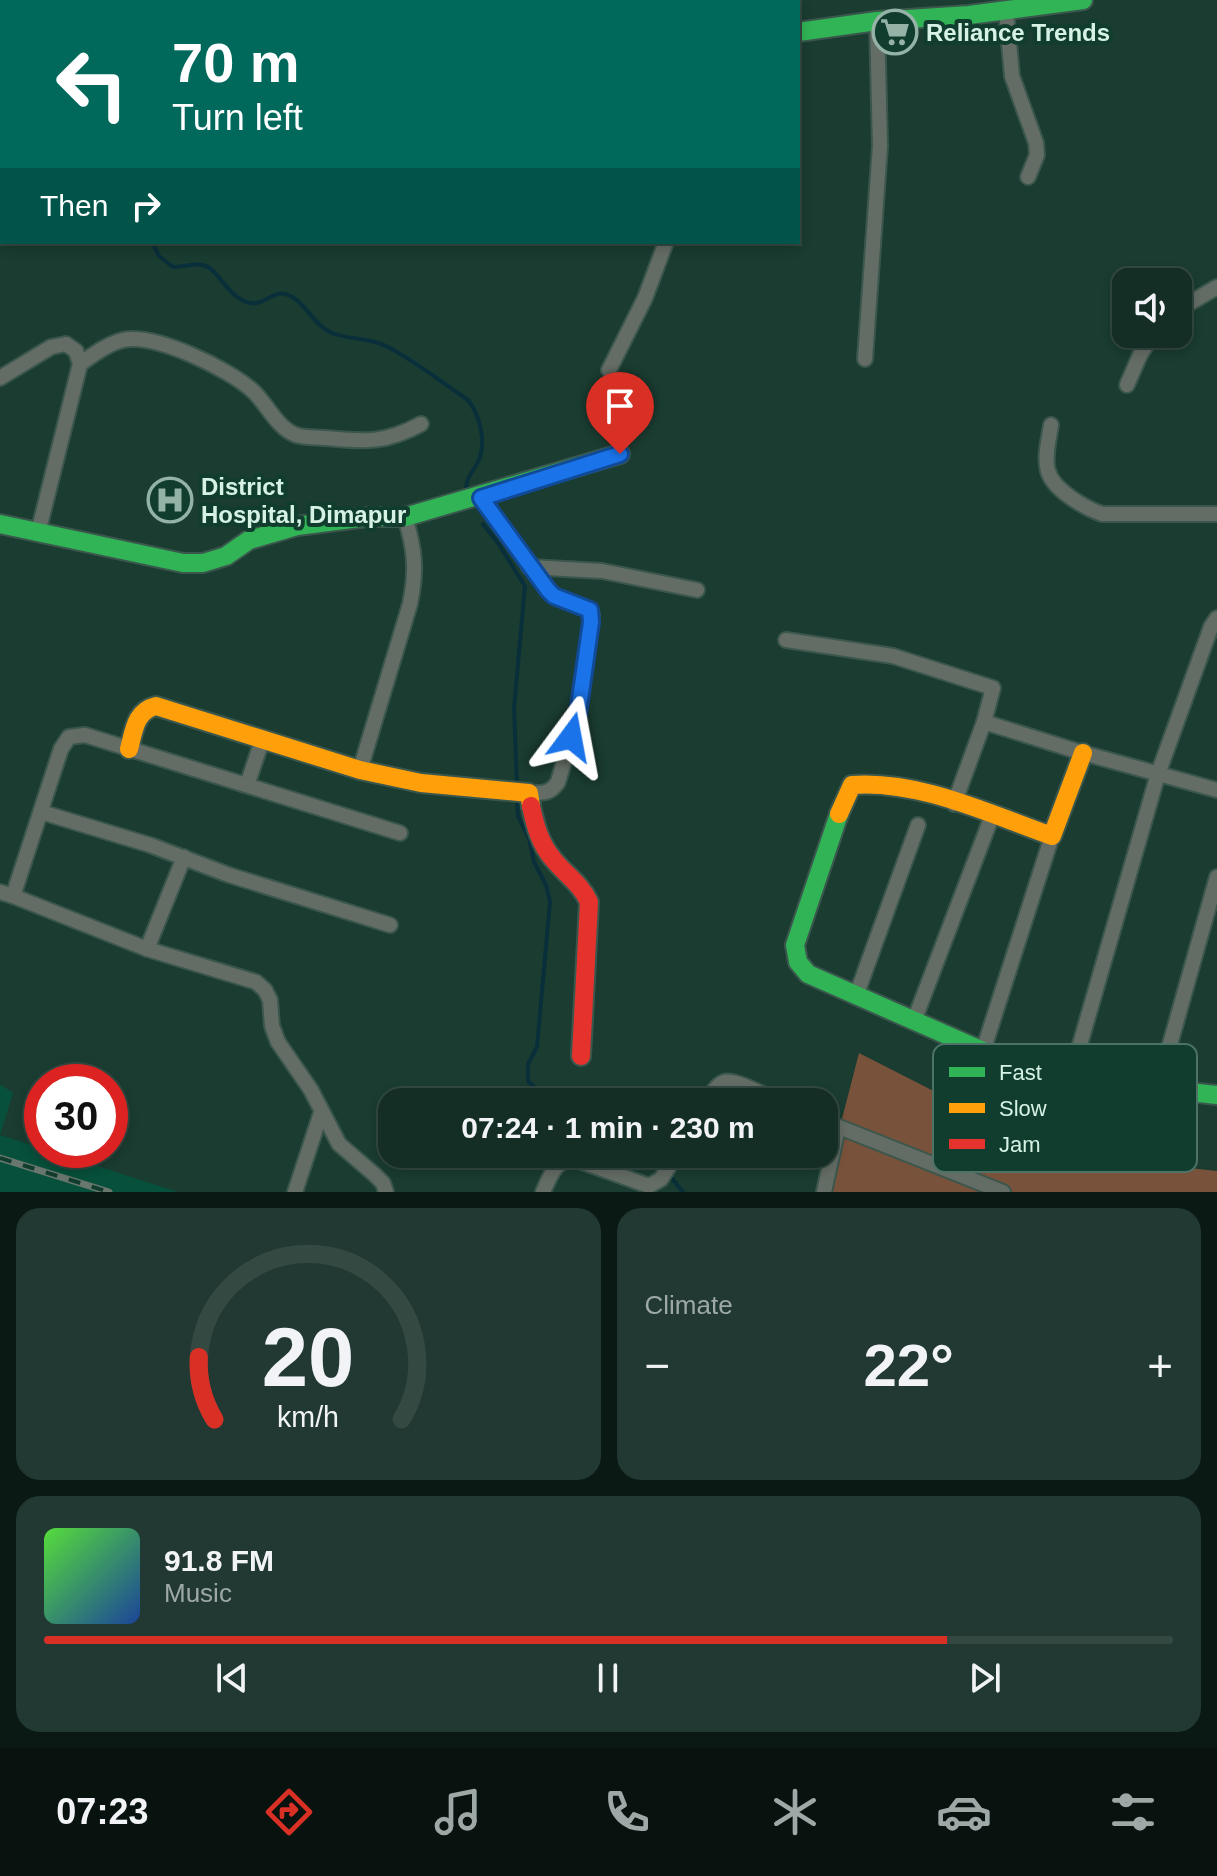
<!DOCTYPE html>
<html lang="en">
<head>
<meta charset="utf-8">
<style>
  :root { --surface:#142d25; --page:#213932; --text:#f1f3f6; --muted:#9da8a7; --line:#334942; --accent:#d93025 }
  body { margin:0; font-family:Arial,sans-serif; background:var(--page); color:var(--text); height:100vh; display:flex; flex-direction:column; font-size:30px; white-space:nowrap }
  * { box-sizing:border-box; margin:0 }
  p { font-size:26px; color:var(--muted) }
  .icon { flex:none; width:44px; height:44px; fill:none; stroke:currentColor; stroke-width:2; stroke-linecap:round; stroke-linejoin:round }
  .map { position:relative; height:1192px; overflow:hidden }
  .panel { display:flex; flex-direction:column; gap:16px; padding:16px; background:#0b1914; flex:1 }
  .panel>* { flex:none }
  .banner { position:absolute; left:0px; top:0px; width:800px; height:244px; box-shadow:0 4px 12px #0003,0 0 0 2px var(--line); background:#00695c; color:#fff; overflow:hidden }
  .tools { position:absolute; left:1112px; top:268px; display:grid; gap:16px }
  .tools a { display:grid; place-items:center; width:80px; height:80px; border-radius:16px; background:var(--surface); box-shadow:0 4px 12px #0003,0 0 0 2px var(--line); font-size:40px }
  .speed { position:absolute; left:24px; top:1064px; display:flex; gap:16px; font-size:40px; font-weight:700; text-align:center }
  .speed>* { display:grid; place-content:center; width:104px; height:104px; border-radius:50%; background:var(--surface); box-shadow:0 4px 12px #0003,0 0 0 2px var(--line); line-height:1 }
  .speed .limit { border:12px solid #d22; background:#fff; color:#111 }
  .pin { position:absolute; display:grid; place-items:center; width:68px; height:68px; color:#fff; margin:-82px -34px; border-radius:50% 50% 50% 0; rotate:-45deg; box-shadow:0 0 8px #0007 }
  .pin .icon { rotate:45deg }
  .me { position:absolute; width:88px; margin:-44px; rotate:13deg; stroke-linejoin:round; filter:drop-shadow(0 0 6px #0008) }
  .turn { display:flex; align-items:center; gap:28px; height:168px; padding:0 40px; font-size:36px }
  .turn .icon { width:104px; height:104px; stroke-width:2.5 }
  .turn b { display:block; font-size:56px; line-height:68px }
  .then { display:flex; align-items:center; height:76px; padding:0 40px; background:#0003; gap:16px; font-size:30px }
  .big { font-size:60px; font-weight:600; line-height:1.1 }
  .panel .widget { flex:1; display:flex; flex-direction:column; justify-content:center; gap:12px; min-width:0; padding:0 28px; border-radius:24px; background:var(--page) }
  .panel .dial { align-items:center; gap:0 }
  .dial svg { height:208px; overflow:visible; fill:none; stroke:var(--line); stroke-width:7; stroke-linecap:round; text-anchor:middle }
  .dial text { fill:var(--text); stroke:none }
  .song { display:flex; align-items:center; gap:24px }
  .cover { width:96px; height:96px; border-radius:12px; background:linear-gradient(135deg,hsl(110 70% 55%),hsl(220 70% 35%)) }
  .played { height:8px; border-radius:4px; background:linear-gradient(90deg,var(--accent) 80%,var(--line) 80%) }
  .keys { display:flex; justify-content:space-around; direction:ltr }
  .heat { display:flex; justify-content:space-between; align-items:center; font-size:44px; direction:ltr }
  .panel .tiles { flex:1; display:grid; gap:16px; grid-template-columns:1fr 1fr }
  .widget:last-child { grid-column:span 2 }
  .trip { position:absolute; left:378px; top:1088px; width:460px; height:80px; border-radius:24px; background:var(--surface); box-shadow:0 4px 12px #0003,0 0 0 2px var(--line); font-weight:600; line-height:80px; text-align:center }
  .menu { display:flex; height:128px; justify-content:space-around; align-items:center; background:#08120f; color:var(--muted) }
  .menu .icon { width:56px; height:56px }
  .menu .current { color:var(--accent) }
  .menu b { font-size:36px; color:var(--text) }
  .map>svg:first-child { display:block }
  .built { fill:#07503b }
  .green { fill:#79523b }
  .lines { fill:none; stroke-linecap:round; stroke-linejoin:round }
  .stream { stroke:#092f3b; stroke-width:4 }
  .street-casing { stroke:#3b574d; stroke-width:18 }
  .fast-casing { stroke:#3b574d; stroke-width:22 }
  .slow-casing { stroke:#3b574d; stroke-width:22 }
  .jam-casing { stroke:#3b574d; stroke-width:22 }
  .street { stroke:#646d65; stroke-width:14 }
  .fast { stroke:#30b455; stroke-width:18 }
  .slow { stroke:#ff9f0a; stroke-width:18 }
  .jam { stroke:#e5322d; stroke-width:18 }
  .rail-casing { stroke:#69776e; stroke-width:7 }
  .rail { stroke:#113d2e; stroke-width:4; stroke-dasharray:12; stroke-linecap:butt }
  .route-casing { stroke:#114b97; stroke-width:20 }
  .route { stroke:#1a73e8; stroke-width:14 }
  .labels { text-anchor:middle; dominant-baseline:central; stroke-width:8; stroke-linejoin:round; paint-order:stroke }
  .poi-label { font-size:24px; font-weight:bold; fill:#d6f2e5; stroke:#113d2e; text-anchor:start }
  .key { fill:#113d2e; stroke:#4c7365; stroke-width:2 }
  .key-label { font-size:22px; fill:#d6f2e5 }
</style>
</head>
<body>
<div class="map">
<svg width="1217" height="1192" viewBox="0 0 1217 1192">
  <rect width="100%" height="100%" fill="#1a3c31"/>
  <path class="built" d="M 0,1084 L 13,1093 L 0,1135 L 178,1192 L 0,1192 Z"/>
  <path class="green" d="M 859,1053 L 1057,1154 L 1217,1171 L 1217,1192 L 823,1192 Z"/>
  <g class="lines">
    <g class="stream">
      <path d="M 0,195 L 2,195"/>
      <path d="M 152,242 L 159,256 L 173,267 C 183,267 194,263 203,265 C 219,268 227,298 250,303 C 263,306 272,291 285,294 C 305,299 313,326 332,333 C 349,340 368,337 386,346 C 414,360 441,382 468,400 C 480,415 487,443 478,462 C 471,476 467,474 466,491"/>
      <path d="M 483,524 L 498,543 L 525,586 L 514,708 L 517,786"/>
      <path d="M 517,799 L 518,816 L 529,838 L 534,862 L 546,885 L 550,902 L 537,1047 L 528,1064 L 528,1081 L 548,1102"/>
      <path d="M 654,1154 L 664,1168"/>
      <path d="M 669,1175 L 683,1192"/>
    </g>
    <g class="street-casing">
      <g id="street">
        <path d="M 237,0 L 237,2"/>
        <path d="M 666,0 L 666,2"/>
        <path d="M 54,2 L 55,0"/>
        <path d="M 1006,10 L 1012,76 L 1036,143 L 1037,155 L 1028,177"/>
        <path d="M 1178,310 L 1217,287"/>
        <path d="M 865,359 L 880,146 L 877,21"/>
        <path d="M 80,364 C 93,355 107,344 123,340 C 155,333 229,369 253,391 C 267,404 277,428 296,435 C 304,438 317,437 326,438 C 366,442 386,443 421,424"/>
        <path d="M 609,370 L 645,298 L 666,242"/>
        <path d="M 0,378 L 51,347 L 66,344 L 76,351 L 80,364 L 38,533"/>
        <path d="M 1127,385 L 1140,355 L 1153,334"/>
        <path d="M 1051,425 C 1049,439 1044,457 1048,471 C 1053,490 1085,508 1102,514 L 1217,514"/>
        <path d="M 481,498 L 548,590 L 554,596 L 590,610 L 592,615 L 578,714 L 558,782 C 550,794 543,793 529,793"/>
        <path d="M 529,567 L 602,571 L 697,590"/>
        <path d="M 786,640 L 893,656 L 993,688 L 984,722 L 954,804"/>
        <path d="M 984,722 L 1083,753 L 1217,790"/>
        <path d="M 360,770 L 410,604 C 417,570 415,550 405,517"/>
        <path d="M 247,785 L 263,738"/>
        <path d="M 41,812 L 150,845 L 229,875 L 390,925"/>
        <path d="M 0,892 L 13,896 L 61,749 L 69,737 L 85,735 L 400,833"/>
        <path d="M 13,896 L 147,949 L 256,982 L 265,990 L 270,1000 L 272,1026 L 278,1042 L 311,1090 L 339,1144 L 375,1175 L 383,1183 L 386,1192"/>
        <path d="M 147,949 L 184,857"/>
        <path d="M 856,996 L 918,825"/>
        <path d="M 914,1021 L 992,816"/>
        <path d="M 983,1051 L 1052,836"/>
        <path d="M 1070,1079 L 1158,774 L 1211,627 L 1217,618"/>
        <path d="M 1158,1087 L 1217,877"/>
        <path d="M 707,1102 C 711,1095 716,1085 724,1082 C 734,1078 768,1097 779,1102"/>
        <path d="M 824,1121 L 1003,1192"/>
        <path d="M 295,1192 L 321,1113"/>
        <path d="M 543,1192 C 550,1177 555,1159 574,1159 L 649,1186 L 661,1179 L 677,1154"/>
        <path d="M 824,1192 L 838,1128"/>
      </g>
    </g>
    <g class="fast-casing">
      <g id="fast">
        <path d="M 798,32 L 877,21 L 969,15 L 1083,0"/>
        <path d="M 0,76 L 2,76"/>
        <path d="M 0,524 L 183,563 L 203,563 L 226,556 L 249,540 L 297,526 L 367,517 L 405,517 L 620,454"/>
        <path d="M 839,814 L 795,945 L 798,962 L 808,974 L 983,1051 L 1029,1068 L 1070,1079 L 1217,1095"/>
      </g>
    </g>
    <g class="slow-casing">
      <g id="slow">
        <path d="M 129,749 C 134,731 135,711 156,706 L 360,770 L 421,783 L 529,793 L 531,806"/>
        <path d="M 839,814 L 852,785 C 920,780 989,814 1052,836 L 1083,753"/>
      </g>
    </g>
    <g class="jam-casing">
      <path id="jam" d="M 531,806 C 535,825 540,844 553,859 C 565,874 581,884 589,902 L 581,1056"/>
    </g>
    <use href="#street" class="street"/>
    <use href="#fast" class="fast"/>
    <use href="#slow" class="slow"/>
    <use href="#jam" class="jam"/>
    <g class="rail-casing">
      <path id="rail" d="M 0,1158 L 109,1192"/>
    </g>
    <use href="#rail" class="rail"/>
  </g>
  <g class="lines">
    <g class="route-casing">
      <path id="route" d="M 571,737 L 578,714 L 591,622 L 590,610 L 554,596 L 548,590 L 481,498 L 620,454"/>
    </g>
    <use href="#route" class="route"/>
  </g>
  <defs>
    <g id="supermarket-ring" transform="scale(2.3)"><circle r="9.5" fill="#113d2e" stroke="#94b2a6" stroke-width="1.5"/><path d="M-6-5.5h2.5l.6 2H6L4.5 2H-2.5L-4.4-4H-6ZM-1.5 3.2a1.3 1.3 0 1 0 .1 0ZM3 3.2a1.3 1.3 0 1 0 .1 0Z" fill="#94b2a6"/></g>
    <g id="hospital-ring" transform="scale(2.3)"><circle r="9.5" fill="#113d2e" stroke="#94b2a6" stroke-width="1.5"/><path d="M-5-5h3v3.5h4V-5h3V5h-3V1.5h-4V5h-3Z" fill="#94b2a6"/></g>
  </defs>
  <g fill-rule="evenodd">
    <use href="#supermarket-ring" x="895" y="32"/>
    <use href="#hospital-ring" x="170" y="500"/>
  </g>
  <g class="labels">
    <g class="poi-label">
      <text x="926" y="32">Reliance Trends</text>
      <text x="201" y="486">District<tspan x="201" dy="28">Hospital, Dimapur</tspan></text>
    </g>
  </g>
  <rect x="933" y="1044" width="264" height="128" rx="12" class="key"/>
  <rect x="949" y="1067" width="36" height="10" fill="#30b455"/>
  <rect x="949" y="1103" width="36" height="10" fill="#ff9f0a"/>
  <rect x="949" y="1139" width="36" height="10" fill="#e5322d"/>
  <g class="key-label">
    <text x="999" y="1080">Fast</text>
    <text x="999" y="1116">Slow</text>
    <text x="999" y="1152">Jam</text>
  </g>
</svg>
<div class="tools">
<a><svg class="icon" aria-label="sound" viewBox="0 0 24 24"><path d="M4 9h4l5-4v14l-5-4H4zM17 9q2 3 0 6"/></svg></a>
</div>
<div class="speed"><div class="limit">30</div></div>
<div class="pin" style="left:620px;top:454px;background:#d93025"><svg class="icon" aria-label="arrive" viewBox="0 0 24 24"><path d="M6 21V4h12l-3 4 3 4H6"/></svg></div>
<svg class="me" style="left:571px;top:737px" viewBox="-20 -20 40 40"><path d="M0-17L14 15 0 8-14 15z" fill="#1a73e8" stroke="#fff" stroke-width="4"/></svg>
<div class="trip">07:24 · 1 min · 230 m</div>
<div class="banner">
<div class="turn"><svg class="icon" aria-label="left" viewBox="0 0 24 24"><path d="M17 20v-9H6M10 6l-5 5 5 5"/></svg><div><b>70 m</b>Turn left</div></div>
<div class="then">Then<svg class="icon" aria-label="right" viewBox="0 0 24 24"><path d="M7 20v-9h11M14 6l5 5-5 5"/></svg></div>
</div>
</div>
<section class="panel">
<div class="tiles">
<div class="widget dial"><svg viewBox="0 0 100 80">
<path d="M14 69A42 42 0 1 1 86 69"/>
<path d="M14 69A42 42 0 0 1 8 45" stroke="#d93025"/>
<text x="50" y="56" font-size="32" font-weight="700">20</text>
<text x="50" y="72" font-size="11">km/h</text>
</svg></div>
<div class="widget"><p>Climate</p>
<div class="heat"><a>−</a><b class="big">22°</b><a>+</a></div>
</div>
<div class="widget">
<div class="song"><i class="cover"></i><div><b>91.8 FM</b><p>Music</p></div></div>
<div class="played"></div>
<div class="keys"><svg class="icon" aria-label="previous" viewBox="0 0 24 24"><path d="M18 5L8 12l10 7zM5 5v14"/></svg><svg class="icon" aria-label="pause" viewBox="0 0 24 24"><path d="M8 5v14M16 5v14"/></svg><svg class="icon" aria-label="next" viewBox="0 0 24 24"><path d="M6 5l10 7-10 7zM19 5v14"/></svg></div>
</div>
</div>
</section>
<nav class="menu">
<b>07:23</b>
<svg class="icon current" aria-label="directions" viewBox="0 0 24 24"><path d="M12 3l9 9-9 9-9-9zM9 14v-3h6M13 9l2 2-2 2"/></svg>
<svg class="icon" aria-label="music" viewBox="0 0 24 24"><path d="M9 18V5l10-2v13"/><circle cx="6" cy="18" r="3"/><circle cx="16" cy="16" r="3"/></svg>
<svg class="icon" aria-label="phone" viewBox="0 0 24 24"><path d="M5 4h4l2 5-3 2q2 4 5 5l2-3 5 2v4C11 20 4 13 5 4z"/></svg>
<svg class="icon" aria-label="climate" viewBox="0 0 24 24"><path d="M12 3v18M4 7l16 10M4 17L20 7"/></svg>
<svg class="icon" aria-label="car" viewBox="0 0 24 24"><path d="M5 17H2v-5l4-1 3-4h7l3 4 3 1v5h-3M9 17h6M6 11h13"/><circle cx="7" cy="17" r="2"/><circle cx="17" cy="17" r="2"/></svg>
<svg class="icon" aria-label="filters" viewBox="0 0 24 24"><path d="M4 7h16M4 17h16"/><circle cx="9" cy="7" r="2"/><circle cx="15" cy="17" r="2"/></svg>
</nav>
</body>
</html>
